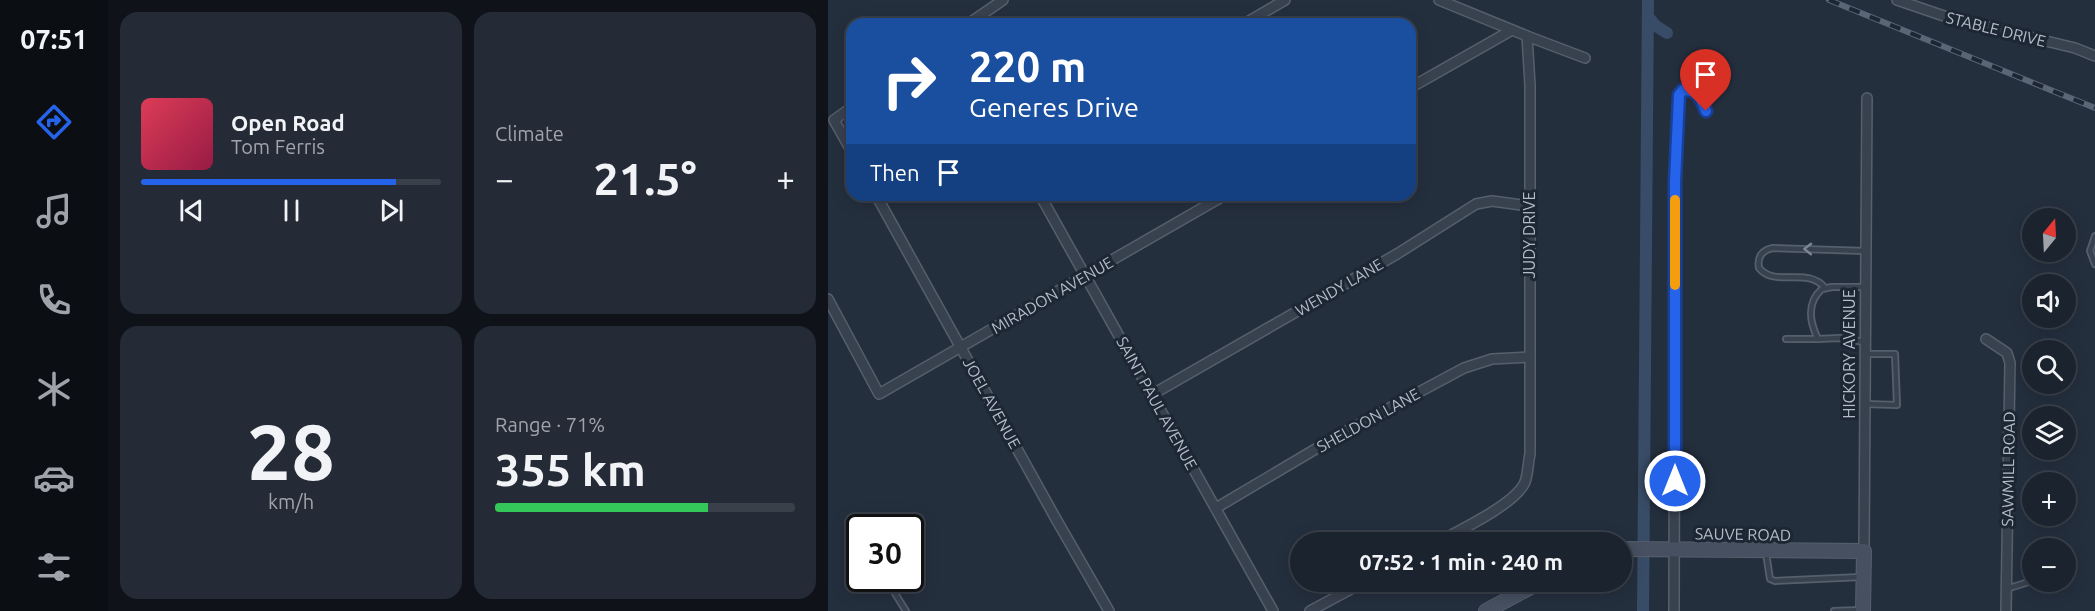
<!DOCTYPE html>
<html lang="en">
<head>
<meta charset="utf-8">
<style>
  :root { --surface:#1b232e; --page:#242b36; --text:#f1f3f6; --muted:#a0a4aa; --line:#39404a; --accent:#2563eb }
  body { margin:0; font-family:Ubuntu,sans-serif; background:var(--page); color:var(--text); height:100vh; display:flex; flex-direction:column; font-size:22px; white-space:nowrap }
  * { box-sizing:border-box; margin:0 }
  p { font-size:20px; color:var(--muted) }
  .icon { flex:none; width:33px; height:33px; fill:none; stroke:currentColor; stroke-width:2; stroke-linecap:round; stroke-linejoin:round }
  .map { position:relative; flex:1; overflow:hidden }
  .sheet { display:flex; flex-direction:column; gap:12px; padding:12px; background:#0f1319; width:720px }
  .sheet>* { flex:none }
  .hud { position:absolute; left:18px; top:18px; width:570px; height:183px; border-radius:18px; box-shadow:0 3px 15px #0003,0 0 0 2px var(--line); background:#1a4fa0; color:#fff; overflow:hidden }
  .needle { width:39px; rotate:18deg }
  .tools { position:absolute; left:1194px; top:208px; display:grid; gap:12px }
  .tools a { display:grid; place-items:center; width:54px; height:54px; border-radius:50%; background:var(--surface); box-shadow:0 3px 15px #0003,0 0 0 2px var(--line); font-size:30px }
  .speed { position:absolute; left:18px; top:514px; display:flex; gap:12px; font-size:30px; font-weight:700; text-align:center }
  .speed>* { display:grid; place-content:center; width:78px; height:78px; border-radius:50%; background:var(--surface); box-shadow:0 3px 15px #0003,0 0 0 2px var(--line); line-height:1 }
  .speed .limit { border:3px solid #111; border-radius:9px; background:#fff; color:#111 }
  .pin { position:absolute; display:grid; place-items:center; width:51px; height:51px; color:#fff; margin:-62px -26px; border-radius:50% 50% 50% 0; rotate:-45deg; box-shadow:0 0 6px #0007 }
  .pin .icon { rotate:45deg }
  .me { position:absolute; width:66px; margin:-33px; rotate:0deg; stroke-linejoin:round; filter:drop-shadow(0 0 4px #0008) }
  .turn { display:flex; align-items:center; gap:21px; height:126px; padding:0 24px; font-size:27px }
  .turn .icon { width:78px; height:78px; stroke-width:2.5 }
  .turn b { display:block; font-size:42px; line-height:51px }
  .then { display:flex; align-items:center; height:57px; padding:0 24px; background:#0003; gap:12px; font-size:22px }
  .big { font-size:45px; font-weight:600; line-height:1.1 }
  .sheet .card { flex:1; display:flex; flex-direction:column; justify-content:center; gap:9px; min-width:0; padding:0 21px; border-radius:18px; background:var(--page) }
  .sheet .dial { align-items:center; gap:0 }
  .dial b { font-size:78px; line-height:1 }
  .song { display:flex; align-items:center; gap:18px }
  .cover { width:72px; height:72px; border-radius:9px; background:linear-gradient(135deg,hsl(350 70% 55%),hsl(340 70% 35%)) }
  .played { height:6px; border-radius:3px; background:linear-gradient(90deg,var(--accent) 85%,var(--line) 85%) }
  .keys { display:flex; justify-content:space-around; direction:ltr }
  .heat { display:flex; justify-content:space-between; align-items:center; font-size:33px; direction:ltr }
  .charge { height:9px; border-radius:4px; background:linear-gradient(90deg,#34c759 71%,var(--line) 0) }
  .sheet .tiles { flex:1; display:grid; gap:12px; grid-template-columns:repeat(2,1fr) }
  .trip { position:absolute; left:462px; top:532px; width:342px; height:60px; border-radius:30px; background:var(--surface); box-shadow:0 3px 15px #0003,0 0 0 2px var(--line); font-weight:600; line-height:60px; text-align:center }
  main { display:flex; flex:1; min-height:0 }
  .tab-bar { display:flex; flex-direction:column; width:108px; justify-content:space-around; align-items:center; background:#0b0e12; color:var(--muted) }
  .tab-bar .icon { width:42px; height:42px }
  .tab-bar .selected { color:var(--accent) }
  .tab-bar b { font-size:27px; color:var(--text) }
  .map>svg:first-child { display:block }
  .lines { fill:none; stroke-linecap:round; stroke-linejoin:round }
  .canal { stroke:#394c67; stroke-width:12 }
  .lane-casing { stroke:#565f6c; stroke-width:8 }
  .street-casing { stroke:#565f6c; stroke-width:12 }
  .secondary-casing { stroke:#565f6c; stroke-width:16 }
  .lane { stroke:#38414e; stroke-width:4.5 }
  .street { stroke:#38414e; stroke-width:9 }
  .secondary { stroke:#465061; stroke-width:14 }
  .rail-casing { stroke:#5a6575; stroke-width:6 }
  .rail { stroke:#1d2633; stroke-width:4; stroke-dasharray:11; stroke-linecap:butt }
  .oneway { stroke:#7c8592 }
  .route-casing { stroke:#184099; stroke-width:15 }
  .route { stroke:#2563eb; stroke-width:10 }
  .slow { stroke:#f59e0b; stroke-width:10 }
  .labels { text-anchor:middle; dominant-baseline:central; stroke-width:6; stroke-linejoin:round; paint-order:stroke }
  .street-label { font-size:16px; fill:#b4bcc9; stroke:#1d2633 }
</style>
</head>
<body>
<main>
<nav class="tab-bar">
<b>07:51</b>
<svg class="icon selected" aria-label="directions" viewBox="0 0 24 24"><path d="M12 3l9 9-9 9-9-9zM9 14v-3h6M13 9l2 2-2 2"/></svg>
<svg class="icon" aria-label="music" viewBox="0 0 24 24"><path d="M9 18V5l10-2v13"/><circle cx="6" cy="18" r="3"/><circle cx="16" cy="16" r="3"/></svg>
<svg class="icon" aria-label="phone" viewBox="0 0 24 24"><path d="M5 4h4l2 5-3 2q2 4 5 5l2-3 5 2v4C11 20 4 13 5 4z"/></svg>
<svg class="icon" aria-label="climate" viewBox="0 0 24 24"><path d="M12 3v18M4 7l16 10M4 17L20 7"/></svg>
<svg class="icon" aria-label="car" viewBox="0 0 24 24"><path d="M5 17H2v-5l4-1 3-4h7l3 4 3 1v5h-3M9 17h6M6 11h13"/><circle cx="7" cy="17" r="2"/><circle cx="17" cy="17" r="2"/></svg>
<svg class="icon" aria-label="filters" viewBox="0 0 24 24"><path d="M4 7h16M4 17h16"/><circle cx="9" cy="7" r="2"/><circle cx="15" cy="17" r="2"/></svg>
</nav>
<section class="sheet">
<div class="tiles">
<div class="card">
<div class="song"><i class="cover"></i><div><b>Open Road</b><p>Tom Ferris</p></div></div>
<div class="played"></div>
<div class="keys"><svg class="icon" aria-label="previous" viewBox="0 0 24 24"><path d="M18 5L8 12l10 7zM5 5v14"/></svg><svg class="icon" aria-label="pause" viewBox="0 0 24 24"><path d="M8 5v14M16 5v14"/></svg><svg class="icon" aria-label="next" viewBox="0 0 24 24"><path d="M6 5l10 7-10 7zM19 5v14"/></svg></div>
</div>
<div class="card"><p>Climate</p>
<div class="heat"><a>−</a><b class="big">21.5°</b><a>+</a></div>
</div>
<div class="card dial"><b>28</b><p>km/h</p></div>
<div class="card"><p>Range · 71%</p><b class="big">355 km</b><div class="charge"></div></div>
</div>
</section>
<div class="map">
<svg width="1267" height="611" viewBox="0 0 1267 611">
  <rect width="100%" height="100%" fill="#242f3e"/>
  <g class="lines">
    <g class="canal">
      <path d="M 820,17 L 828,26 L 839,33"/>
      <path d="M 815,611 L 820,0"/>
    </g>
    <g class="lane-casing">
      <g id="lane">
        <path d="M 1267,236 L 1262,251 L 1267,264"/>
        <path d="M 997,288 C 980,266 947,288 931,268 C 929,257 934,250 945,248 L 1038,251"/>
        <path d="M 958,339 L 990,339 C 982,323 978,303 994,289 L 1004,287 L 1038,287"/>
        <path d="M 990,339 L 1011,338 L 1037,342"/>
        <path d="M 1037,404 L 1069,405 L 1067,354 L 1037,354"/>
        <path d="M 938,553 L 942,579 L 947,581 L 1033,577"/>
        <path d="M 1238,572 L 1241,571"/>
        <path d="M 58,579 L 78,611"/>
        <path d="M 1178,589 L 1204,581"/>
        <path d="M 1006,611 L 1034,610"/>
      </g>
    </g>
    <g class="street-casing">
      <g id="street">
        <path d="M 611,0 L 699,36"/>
        <path d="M 1069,0 L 1119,17 L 1247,48 L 1267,56"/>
        <path d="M 140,24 L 175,0"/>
        <path d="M 416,24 L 457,0"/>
        <path d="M 582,88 L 684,30"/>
        <path d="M 24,107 L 6,120 L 24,152"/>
        <path d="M 48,195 L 228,519 L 281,611"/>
        <path d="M 212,195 L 445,611"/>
        <path d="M 0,299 L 51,394 L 397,195"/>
        <path d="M 1158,339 L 1179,353 L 1182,363 L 1178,611"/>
        <path d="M 325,394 L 569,254 L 648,204 L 664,201 L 701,206"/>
        <path d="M 388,508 L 513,434 L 636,368 L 664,359 L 702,357"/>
        <path d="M 608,543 C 630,531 688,504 697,482 C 700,474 700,463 702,454 L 702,85 L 699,36 L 757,58"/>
        <path d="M 1036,551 L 1039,98"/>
        <path d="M 482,611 L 536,582"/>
        <path d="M 846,611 L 847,181 L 851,95 L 855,90 C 869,90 873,98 878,111"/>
      </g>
    </g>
    <g class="secondary-casing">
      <g id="secondary">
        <path d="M 794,549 L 1036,551 L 1035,611"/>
        <path d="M 658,611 L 712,582"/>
      </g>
    </g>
    <use href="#lane" class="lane"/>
    <use href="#street" class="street"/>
    <use href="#secondary" class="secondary"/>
    <g class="rail-casing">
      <path id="rail" d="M 1001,0 L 1267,108"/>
    </g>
    <use href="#rail" class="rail"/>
  </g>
  <defs><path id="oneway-chevron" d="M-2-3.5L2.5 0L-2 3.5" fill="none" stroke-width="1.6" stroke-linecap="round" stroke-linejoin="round" transform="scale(1.5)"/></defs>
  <use class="oneway" href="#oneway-chevron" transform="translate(980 249) rotate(-179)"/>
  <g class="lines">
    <g class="route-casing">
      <path id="route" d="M 847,481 L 847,181 L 851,95 L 855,90 C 869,90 873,98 878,111"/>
    </g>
    <use href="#route" class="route"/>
    <path class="slow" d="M 847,285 L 847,200"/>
  </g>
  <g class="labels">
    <g class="street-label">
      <text transform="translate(1168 29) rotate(14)">STABLE DRIVE</text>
      <text transform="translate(701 235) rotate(-90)">JUDY DRIVE</text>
      <text transform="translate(511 287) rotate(-30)">WENDY LANE</text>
      <text transform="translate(224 295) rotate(-30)">MIRADON AVENUE</text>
      <text transform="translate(1021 354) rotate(-90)">HICKORY AVENUE</text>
      <text transform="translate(164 403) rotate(61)">JOEL AVENUE</text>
      <text transform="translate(329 403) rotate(61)">SAINT PAUL AVENUE</text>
      <text transform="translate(540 420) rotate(-29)">SHELDON LANE</text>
      <text transform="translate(1180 469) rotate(-89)">SAWMILL ROAD</text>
      <text transform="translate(915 534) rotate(1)">SAUVE ROAD</text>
    </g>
  </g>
</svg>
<div class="tools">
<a><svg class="needle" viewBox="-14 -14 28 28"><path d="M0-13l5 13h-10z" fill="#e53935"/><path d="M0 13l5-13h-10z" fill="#a0a4aa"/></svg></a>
<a><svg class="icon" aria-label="sound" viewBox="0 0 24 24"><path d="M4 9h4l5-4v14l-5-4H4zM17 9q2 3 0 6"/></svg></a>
<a><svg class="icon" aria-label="search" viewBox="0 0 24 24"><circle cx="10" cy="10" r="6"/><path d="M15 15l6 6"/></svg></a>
<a><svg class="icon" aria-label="layers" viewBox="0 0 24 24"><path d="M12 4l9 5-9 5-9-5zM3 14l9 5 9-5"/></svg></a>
<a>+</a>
<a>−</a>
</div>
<div class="speed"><div class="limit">30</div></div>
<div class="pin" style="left:878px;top:111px;background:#d93025"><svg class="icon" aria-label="arrive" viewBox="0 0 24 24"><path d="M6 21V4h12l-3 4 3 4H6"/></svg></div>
<svg class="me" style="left:847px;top:481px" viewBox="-20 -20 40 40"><circle r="17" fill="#2563eb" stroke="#fff" stroke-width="3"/><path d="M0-11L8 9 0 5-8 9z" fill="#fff"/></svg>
<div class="trip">07:52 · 1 min · 240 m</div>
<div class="hud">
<div class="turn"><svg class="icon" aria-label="right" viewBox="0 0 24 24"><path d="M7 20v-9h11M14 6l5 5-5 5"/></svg><div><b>220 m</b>Generes Drive</div></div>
<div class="then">Then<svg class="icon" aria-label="arrive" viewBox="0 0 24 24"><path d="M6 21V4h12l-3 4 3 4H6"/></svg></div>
</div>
</div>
</main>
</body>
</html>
